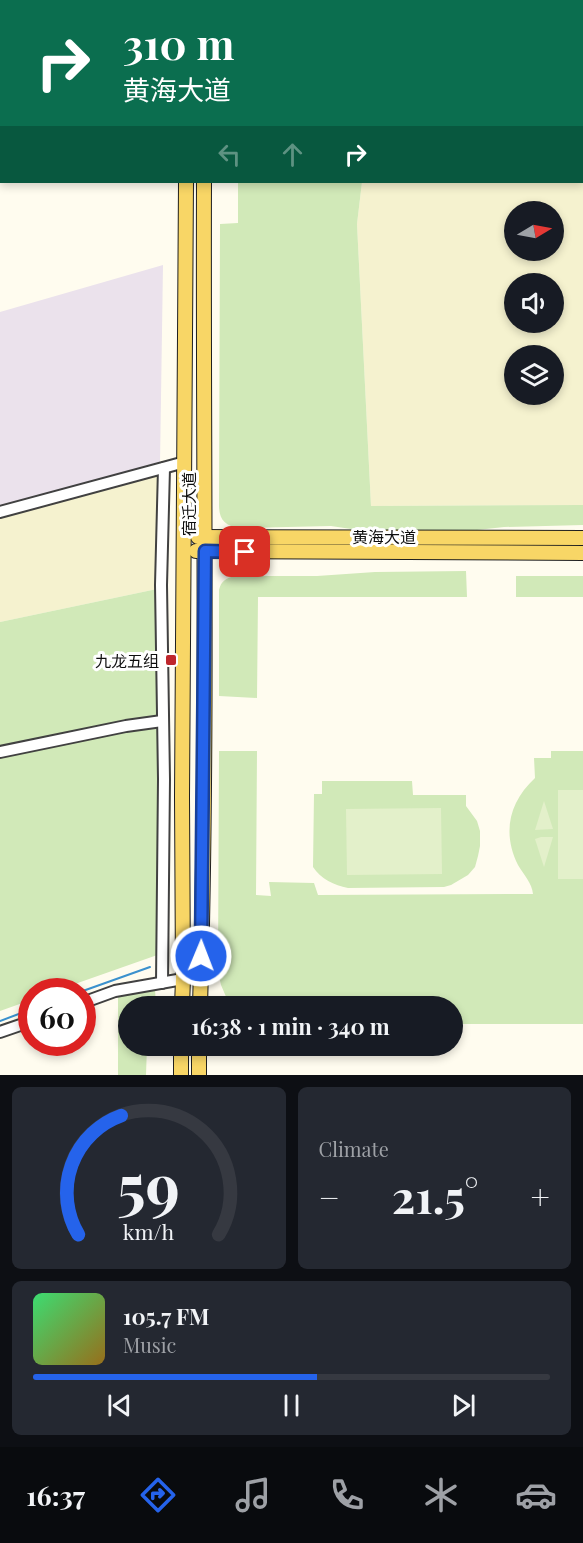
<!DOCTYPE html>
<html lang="en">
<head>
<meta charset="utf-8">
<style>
  :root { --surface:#171b24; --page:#242831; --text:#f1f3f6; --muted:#9ea1a6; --line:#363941; --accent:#2563eb }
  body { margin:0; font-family:"Playfair Display","Noto Sans SC",serif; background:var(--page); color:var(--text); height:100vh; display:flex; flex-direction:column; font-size:22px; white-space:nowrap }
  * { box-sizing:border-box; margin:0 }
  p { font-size:20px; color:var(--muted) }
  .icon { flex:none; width:33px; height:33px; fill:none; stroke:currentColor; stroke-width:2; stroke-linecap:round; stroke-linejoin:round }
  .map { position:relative; height:1075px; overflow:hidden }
  .details { display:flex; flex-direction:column; gap:12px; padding:12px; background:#0d0f14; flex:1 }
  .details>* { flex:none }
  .top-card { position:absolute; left:0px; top:0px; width:584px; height:183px; box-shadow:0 3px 9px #0003; background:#0b6e4f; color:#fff; overflow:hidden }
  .needle { width:39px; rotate:80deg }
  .tools { position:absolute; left:504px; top:201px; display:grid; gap:12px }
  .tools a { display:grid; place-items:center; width:60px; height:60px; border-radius:50%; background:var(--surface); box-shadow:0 3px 9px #0003; font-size:30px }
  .speed { position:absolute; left:18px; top:978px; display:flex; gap:12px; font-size:30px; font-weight:700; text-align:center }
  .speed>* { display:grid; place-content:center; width:78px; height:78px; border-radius:50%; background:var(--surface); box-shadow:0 3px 9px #0003; line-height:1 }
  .speed .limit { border:9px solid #d22; background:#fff; color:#111 }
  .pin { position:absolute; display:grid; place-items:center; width:51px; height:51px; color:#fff; margin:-26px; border-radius:12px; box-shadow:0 3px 9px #0006 }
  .me { position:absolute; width:66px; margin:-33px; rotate:1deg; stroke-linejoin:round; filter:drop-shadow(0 0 4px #0008) }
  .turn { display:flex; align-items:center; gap:21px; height:126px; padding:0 24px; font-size:27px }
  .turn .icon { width:78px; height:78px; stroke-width:2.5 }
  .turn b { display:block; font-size:42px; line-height:51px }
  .lanes { display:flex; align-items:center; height:57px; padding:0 24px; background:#0003; justify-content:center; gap:30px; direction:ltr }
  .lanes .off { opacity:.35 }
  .big { font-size:45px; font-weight:700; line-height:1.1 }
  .details .tile { flex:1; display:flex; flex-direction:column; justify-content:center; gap:9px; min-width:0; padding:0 21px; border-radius:9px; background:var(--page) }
  .details .dial { align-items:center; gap:0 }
  .dial svg { height:156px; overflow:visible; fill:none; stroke:var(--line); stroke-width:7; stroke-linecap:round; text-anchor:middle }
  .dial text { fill:var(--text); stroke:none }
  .song { display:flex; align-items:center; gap:18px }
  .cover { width:72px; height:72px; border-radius:9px; background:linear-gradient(135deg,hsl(140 70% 55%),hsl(40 70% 35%)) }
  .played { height:6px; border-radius:3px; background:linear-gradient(90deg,var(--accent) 55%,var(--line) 55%) }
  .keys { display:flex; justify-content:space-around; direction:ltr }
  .heat { display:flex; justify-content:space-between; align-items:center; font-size:33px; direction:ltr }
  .details .tiles { flex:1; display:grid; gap:12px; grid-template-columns:1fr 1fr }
  .tile:last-child { grid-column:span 2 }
  .trip { position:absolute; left:118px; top:996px; width:345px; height:60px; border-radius:30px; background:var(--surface); box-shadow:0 3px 9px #0003; font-weight:700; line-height:60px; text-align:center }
  .tab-bar { display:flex; height:96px; justify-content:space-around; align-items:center; background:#090b0e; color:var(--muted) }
  .tab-bar .icon { width:42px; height:42px }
  .tab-bar .on { color:var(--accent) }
  .tab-bar b { font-size:27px; color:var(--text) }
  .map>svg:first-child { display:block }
  .industrial { fill:#ebe2ec }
  .farmland { fill:#f5f2cf; fill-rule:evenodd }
  .green { fill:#d1e9b8 }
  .pitch { fill:#e3f0ca }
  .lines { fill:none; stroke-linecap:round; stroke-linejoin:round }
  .stream { stroke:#3b91cd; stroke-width:2 }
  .minor-casing { stroke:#414141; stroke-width:14 }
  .major-casing { stroke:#1f1f1f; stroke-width:16 }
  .minor { stroke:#fff; stroke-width:10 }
  .major { stroke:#f8d666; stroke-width:14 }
  .route-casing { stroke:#184099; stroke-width:15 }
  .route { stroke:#2563eb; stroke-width:10 }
  .poi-dot { fill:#be262c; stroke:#fff; stroke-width:2 }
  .labels { text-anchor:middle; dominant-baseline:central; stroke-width:6; stroke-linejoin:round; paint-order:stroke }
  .street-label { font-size:16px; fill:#0e0e0e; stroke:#fff }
  .poi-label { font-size:16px; fill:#0e0e0e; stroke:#fff; text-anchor:end }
</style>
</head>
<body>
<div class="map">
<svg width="583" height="1075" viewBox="0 0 583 1075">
  <rect width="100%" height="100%" fill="#fffcef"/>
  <path class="industrial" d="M 163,265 L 160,464 L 0,506 L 0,312 Z"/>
  <g class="farmland">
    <path d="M 557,0 L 583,0 L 583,505 L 371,506 L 357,224 L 362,182 L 582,182 L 582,2 L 557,1 ZM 514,212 L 554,212 L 554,250 L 514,250 ZM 514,284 L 554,284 L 554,322 L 514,322 ZM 514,356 L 554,356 L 554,394 L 514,394 Z"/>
    <path d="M 159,474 L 157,589 L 0,622 L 0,515 Z"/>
  </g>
  <g class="green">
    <rect x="218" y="0" width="339" height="2"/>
    <path d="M 238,182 L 362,182 L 357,224 L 371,506 L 583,505 L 583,525 L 504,527 L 477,530 L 392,531 L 358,530 L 331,526 L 240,528 C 225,526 219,520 219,505 L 220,224 L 238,223 Z"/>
    <path d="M 466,571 L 467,597 L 258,597 L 257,698 L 219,696 L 219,590 C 221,581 226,578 235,576 L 317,576 L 375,572 Z"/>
    <rect x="516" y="576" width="67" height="21"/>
    <path d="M 157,589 L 163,953 L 55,991 L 32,992 L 31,1000 L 0,1011 L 0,622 Z"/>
    <path d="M 219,751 L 257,751 L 256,895 L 271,896 L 269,882 L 314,883 L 318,895 L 533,894 C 532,883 524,875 518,865 C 502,833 509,802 535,778 L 534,758 L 551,758 L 551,751 L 583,751 L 583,1024 L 453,1024 L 453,1006 L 230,1006 L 221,985 L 218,971 Z"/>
    <path d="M 322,781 L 412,781 L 413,795 L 466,795 L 466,806 L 477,821 L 480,831 L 480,846 L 478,856 L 475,867 L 468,875 L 451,885 L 444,887 L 348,888 C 334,885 321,879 313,867 L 314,794 L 322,794 Z"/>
    <path d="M 155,989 L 156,1006 L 129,1006 L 129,1046 L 147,1046 L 146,1075 L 118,1075 L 118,995 Z"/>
  </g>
  <g class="pitch">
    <rect x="558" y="790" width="25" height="89"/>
    <path d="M 544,801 L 553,829 L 535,830 Z"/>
    <path d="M 441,808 L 442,874 L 347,875 L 346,809 Z"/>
    <path d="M 541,837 L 553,837 L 544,867 L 535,839 Z"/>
  </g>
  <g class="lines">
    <g class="stream">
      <path d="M 80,992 L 150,967"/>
      <path d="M 0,1021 L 32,1009"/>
    </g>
    <g class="minor-casing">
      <g id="minor">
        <path d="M 0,512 L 185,462"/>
        <path d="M 0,752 L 126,726 L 162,721"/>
        <path d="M 162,983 L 164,779 L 161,585 L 164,468"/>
        <path d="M 82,1003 L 115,991 L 183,979"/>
        <path d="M 0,1032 L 32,1021"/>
      </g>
    </g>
    <g class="major-casing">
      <g id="major">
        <path d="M 184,0 L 184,2"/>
        <path d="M 204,0 L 204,2"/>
        <path d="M 198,537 L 583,538"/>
        <path d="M 196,551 L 583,553"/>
        <path d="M 182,1006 L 183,979 L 182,797 L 186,182"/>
        <path d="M 200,1006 C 208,732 203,456 204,182"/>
        <path d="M 199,1046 L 199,1075"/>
        <path d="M 181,1075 L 181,1046"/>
      </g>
    </g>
    <use href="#minor" class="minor"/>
    <use href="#major" class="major"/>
  </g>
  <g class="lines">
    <g class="route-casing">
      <path id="route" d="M 201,956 L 205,551 L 245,552"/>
    </g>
    <use href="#route" class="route"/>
  </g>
  <rect class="poi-dot" x="165" y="654" width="12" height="12" rx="3"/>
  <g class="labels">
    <g class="street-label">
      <text transform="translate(188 504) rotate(-90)">宿迁大道</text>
      <text x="384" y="536">黄海大道</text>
    </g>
    <g class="poi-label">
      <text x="159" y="660">九龙五组</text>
    </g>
  </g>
</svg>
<div class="tools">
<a><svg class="needle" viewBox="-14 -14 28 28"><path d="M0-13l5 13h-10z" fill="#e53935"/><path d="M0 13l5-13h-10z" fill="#9ea1a6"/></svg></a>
<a><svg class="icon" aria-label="sound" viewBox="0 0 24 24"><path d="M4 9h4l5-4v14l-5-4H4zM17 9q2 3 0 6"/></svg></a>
<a><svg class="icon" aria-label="layers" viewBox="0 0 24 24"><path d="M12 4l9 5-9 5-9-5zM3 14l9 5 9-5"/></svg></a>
</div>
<div class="speed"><div class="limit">60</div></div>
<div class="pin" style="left:245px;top:552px;background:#d93025"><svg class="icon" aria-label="arrive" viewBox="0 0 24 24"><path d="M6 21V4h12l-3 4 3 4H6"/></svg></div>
<svg class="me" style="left:201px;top:956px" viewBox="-20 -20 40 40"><circle r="17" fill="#2563eb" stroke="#fff" stroke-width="3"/><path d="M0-11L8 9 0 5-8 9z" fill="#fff"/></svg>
<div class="trip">16:38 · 1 min · 340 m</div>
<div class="top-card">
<div class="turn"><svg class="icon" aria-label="right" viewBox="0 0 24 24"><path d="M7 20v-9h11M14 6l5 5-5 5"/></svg><div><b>310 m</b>黄海大道</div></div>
<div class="lanes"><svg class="icon off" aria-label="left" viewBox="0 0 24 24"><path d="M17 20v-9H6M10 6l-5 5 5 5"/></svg><svg class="icon off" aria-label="ahead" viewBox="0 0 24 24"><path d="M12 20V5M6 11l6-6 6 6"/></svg><svg class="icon" aria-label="right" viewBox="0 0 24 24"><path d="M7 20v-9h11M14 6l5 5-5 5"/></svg></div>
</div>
</div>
<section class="details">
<div class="tiles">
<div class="tile dial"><svg viewBox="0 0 100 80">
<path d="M14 69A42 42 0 1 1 86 69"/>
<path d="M14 69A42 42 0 0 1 36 8" stroke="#2563eb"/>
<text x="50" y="56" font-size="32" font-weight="700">59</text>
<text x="50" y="72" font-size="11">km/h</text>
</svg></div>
<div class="tile"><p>Climate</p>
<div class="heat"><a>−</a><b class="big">21.5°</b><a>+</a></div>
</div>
<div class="tile">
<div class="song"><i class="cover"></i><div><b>105.7 FM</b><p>Music</p></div></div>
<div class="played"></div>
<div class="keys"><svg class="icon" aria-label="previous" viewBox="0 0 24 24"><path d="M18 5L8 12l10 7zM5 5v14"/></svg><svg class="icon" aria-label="pause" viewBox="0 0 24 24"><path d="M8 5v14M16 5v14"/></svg><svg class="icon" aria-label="next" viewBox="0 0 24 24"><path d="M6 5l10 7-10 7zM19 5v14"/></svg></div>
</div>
</div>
</section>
<nav class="tab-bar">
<b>16:37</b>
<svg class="icon on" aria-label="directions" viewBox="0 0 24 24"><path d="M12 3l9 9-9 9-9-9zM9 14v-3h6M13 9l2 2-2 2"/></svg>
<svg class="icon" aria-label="music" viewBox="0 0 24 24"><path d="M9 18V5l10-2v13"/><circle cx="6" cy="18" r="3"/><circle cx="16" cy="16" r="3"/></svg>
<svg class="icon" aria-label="phone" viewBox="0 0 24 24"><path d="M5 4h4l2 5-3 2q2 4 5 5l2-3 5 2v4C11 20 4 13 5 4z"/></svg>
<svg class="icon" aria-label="climate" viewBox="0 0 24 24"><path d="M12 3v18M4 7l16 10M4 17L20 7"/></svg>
<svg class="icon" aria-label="car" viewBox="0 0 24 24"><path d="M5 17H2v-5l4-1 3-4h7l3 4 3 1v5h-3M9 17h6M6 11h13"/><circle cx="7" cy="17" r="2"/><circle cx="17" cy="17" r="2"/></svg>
</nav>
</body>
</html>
